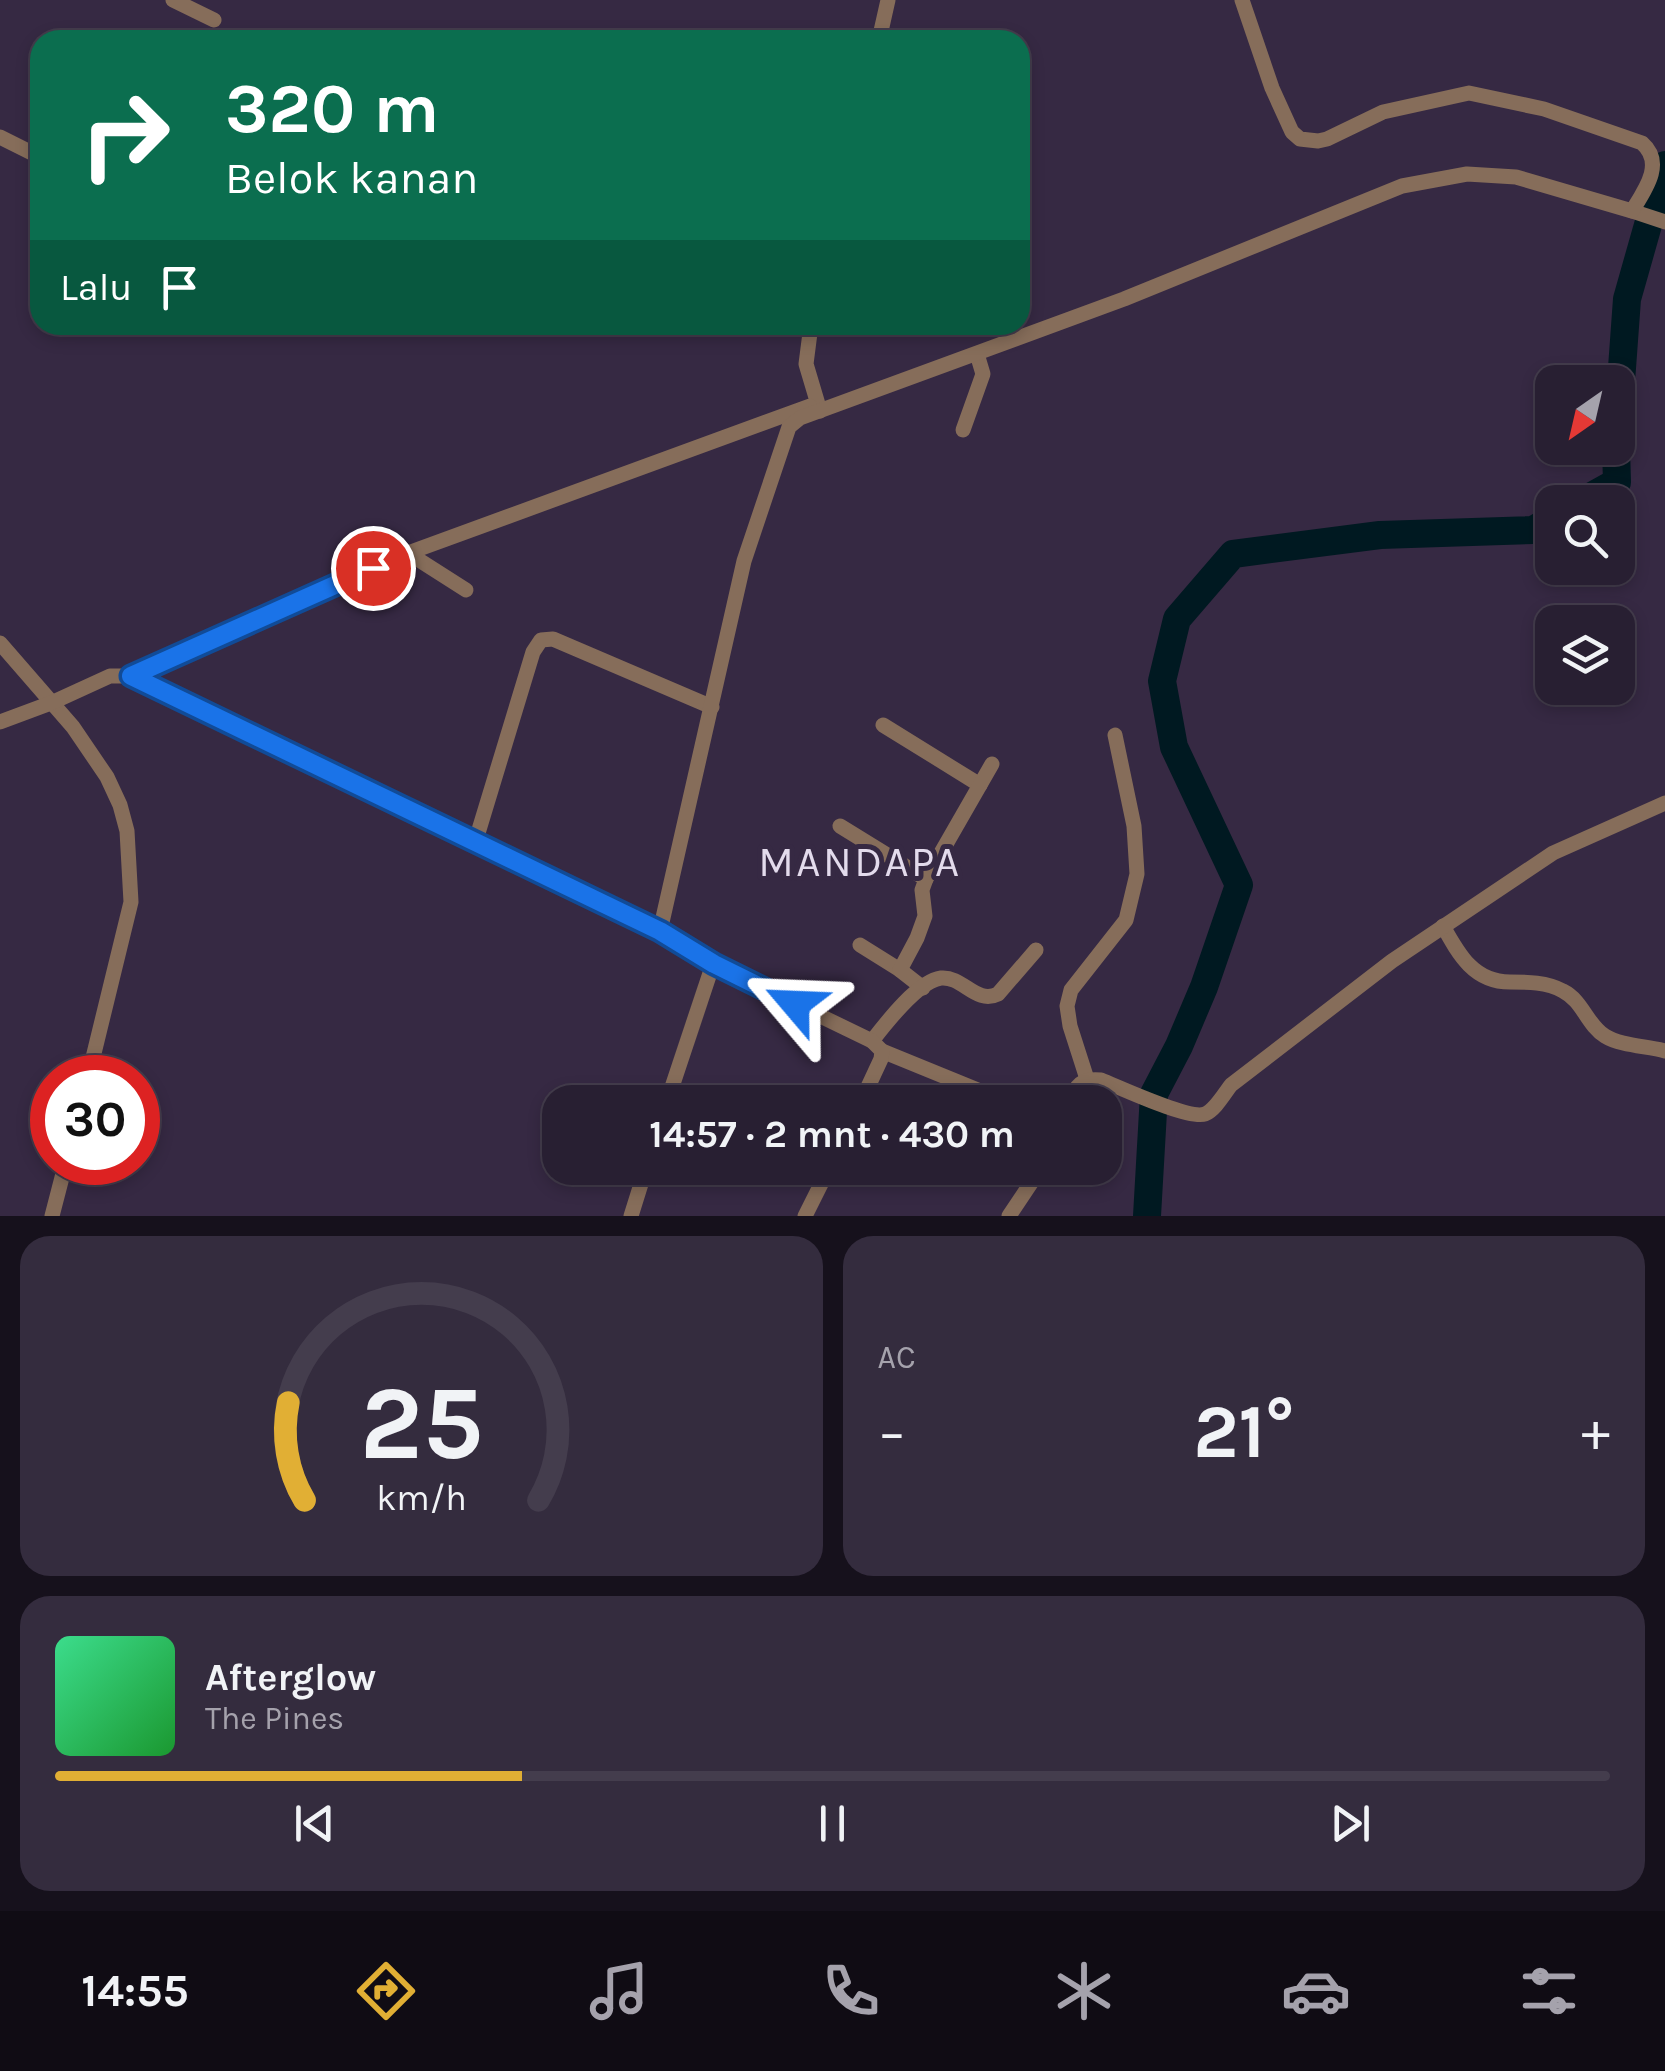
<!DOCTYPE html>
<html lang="id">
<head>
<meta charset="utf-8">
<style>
  :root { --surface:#281f32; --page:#342c3e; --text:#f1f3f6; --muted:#a5a2ac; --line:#443d4d; --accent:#e1af34 }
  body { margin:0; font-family:Karla,sans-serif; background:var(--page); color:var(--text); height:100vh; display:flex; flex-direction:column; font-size:38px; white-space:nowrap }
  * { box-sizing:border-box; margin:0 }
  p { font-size:32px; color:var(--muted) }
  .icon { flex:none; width:55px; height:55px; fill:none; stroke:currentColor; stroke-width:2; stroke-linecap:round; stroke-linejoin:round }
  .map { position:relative; height:1216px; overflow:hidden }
  .side { display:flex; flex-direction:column; gap:20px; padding:20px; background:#16111c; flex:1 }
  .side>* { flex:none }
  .hud { position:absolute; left:30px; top:30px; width:1000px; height:305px; border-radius:30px; box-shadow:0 5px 15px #0003,0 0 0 2px var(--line); background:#0b6e4f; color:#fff; overflow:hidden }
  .needle { width:65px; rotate:214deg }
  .controls { position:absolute; left:1535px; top:365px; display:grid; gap:20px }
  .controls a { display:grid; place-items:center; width:100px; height:100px; border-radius:20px; background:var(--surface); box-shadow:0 5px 15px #0003,0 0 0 2px var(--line); font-size:50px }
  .speed { position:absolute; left:30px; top:1055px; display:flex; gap:20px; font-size:50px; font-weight:700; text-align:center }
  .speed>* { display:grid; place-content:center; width:130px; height:130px; border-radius:50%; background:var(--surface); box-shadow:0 5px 15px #0003,0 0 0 2px var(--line); line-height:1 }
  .speed .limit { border:15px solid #d22; background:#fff; color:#111 }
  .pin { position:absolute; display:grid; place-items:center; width:85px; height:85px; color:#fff; margin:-42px; border:5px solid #fff; border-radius:50%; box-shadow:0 2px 10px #0007 }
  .me { position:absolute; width:110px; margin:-55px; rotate:296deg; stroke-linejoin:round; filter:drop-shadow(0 0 8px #0008) }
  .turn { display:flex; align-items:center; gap:35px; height:210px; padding:0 30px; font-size:45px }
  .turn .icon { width:130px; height:130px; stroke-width:2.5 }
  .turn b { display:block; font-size:70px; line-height:85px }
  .then { display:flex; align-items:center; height:95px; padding:0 30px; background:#0003; gap:20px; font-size:38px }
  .big { font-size:75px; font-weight:700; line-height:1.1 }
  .side .widget { flex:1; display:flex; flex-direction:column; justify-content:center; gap:15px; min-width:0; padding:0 35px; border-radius:30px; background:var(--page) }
  .side .dial { align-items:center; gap:0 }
  .dial svg { height:260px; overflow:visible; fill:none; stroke:var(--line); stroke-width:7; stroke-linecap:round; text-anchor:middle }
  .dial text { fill:var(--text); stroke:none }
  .song { display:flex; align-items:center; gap:30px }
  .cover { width:120px; height:120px; border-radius:15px; background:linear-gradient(135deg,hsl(150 70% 55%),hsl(130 70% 35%)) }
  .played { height:10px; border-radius:5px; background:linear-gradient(90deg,var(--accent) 30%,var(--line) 30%) }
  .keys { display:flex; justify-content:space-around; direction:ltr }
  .heat { display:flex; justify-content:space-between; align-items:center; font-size:55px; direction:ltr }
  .side .tiles { flex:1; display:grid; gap:20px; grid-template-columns:1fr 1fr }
  .widget:last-child { grid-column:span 2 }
  .trip { position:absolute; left:542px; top:1085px; width:580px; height:100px; border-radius:30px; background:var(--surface); box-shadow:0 5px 15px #0003,0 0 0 2px var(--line); font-weight:700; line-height:100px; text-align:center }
  .dock { display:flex; height:160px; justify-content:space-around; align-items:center; background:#100c14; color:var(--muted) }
  .dock .icon { width:70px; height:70px }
  .dock .on { color:var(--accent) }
  .dock b { font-size:45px; color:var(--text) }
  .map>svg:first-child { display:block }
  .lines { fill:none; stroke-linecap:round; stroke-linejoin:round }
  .river { stroke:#001921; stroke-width:28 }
  .minor { stroke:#866d5a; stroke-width:15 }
  .route-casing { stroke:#114b97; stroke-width:25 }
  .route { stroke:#1a73e8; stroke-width:18 }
  .labels { text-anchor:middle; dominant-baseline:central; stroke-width:10; stroke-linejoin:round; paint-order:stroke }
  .quarter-label { font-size:42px; letter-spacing:2.5px; fill:#e3dbec; stroke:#362943 }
</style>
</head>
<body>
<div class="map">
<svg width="1665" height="1216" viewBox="0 0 1665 1216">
  <rect width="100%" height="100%" fill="#362943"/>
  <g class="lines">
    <g class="river">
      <path d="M 1618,423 L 1627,299 L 1665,165"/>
      <path d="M 1581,502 L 1617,482 L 1616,448"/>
      <path d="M 1147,1216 L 1154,1094 L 1179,1046 L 1204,987 L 1239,885 L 1174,747 L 1162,681 L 1177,619 L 1233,554 L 1380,535 L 1533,530 L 1552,519"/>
    </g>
    <g class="minor">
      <path d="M 173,0 L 214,20"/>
      <path d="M 879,40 L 888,0"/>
      <path d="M 0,137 L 40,157"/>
      <path d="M 1632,211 L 1665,222"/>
      <path d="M 811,325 L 806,364 L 820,411"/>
      <path d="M 963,430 L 983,374 L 977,354"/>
      <path d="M 408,553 L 466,590"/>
      <path d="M 0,643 L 73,727 L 107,777 L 120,805 L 127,831 L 131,902 L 88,1078"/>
      <path d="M 131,676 L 408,553 L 810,406"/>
      <path d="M 0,722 L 51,703 L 110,676 L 131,676 L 660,931"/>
      <path d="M 883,725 L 980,785"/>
      <path d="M 840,826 L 926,879"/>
      <path d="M 475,843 L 533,652 L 541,640 L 553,639 L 712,707"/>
      <path d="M 1443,926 C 1459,955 1474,982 1510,982 C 1527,982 1547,982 1563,991 C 1583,1001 1587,1025 1605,1036 C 1621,1046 1647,1046 1665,1051"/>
      <path d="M 860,945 L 900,970"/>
      <path d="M 923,988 L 900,970 L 917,938 L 925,916 L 922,890 L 926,879 L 992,764"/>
      <path d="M 872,1041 C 886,1023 918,981 941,978 C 963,976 976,1005 998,994 L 1036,950"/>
      <path d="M 882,1051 L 1007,1102"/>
      <path d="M 1087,1079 L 1070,1026 L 1067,1006 L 1071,990 L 1126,920 L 1137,874 L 1134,826 L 1115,735"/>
      <path d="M 667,1102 L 713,964"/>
      <path d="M 861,1102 L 881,1059 L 882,1051 L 872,1041 L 713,964 L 660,931 L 744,561 L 789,427 L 800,418 L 1124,299 L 1402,186 L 1467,174 L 1516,177 L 1632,211 C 1645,190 1665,163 1642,143 L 1544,109 L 1469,93 L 1383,112 L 1327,139 L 1318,141 L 1300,139 L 1292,132 L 1272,88 L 1242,0"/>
      <path d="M 1069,1102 C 1077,1085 1080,1078 1101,1080 C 1119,1087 1189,1120 1205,1114 C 1215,1110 1224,1094 1231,1085 L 1392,961 L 1553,853 L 1665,803"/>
      <path d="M 52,1216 L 66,1162"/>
      <path d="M 631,1216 L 646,1168"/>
      <path d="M 805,1216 L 829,1168"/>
      <path d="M 1009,1216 L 1041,1168"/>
    </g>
  </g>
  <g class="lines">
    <g class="route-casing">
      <path id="route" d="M 373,568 L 131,676 L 660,931 L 714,964 L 795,1004"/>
    </g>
    <use href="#route" class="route"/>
  </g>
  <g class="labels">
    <g class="quarter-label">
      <text x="860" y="862">MANDAPA</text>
    </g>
  </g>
</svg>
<div class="controls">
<a><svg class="needle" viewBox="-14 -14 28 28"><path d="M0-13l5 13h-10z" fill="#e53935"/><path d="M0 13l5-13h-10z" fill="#a5a2ac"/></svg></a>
<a><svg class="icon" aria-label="search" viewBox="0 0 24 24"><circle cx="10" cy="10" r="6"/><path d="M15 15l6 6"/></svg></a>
<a><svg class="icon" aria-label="layers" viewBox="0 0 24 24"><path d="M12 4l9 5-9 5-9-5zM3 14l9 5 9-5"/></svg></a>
</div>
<div class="speed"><div class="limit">30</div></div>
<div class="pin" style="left:373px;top:568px;background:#d93025"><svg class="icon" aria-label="arrive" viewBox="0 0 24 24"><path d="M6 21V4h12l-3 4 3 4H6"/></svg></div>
<svg class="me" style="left:795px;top:1004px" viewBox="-20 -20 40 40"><path d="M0-17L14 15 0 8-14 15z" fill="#1a73e8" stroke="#fff" stroke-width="4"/></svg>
<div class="trip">14:57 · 2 mnt · 430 m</div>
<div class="hud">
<div class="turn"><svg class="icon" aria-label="right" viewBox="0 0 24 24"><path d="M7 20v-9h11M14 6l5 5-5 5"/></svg><div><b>320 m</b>Belok kanan</div></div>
<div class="then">Lalu<svg class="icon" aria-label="arrive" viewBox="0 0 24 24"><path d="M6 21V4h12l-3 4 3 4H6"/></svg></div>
</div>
</div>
<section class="side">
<div class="tiles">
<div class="widget dial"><svg viewBox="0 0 100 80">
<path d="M14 69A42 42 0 1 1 86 69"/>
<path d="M14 69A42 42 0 0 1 9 39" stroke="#e1af34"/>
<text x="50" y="56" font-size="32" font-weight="700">25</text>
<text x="50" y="72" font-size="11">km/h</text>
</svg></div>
<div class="widget"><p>AC</p>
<div class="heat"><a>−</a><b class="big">21°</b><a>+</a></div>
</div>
<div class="widget">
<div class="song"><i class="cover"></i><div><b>Afterglow</b><p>The Pines</p></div></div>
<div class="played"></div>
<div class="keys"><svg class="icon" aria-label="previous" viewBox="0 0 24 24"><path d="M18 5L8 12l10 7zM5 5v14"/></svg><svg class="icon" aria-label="pause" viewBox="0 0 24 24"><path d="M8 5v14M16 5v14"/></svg><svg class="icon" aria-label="next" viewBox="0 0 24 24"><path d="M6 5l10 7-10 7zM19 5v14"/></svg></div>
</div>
</div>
</section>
<nav class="dock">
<b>14:55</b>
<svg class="icon on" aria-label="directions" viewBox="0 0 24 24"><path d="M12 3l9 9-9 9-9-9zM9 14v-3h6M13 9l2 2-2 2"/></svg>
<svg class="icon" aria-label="music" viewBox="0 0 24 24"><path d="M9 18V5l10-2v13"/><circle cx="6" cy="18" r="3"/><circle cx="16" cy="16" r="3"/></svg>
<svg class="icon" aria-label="phone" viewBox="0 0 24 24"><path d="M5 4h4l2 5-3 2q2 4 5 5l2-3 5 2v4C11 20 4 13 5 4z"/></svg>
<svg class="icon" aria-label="climate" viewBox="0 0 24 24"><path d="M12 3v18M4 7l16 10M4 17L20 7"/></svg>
<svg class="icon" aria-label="car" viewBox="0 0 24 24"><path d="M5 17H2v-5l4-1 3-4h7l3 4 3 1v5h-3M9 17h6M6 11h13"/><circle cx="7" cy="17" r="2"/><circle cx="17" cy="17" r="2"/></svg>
<svg class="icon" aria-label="filters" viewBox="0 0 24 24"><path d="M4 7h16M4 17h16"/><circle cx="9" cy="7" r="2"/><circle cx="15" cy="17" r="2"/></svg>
</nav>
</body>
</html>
